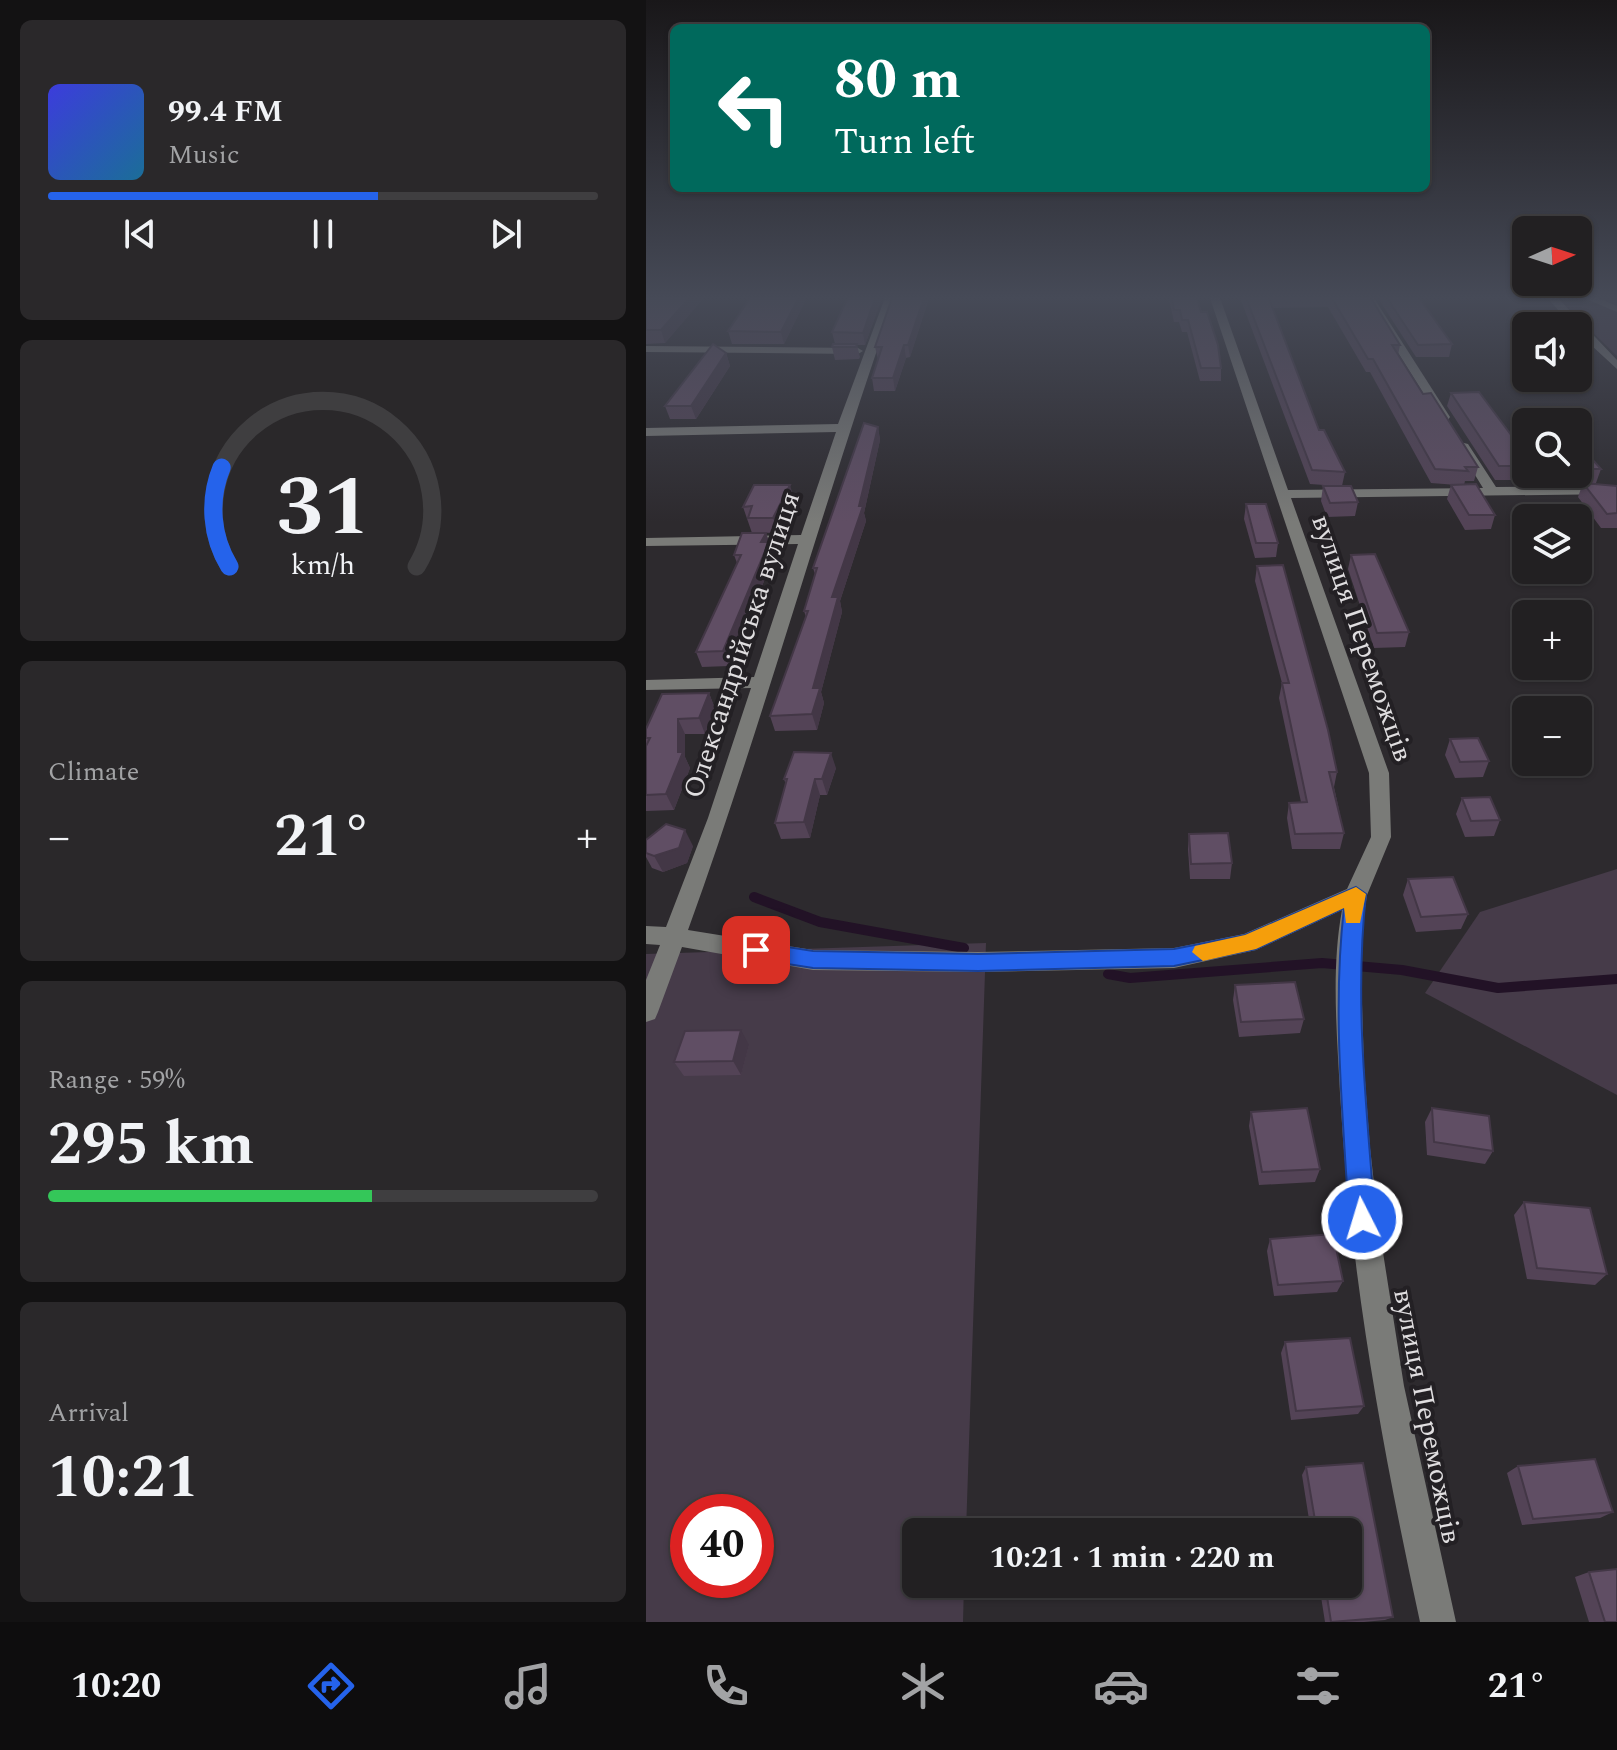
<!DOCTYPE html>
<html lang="en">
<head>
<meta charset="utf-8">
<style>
  :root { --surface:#222022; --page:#2a282a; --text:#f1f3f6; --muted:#a2a3a5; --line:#3f3e40; --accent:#2563eb }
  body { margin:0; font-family:Spectral,serif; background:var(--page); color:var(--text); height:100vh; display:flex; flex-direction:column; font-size:30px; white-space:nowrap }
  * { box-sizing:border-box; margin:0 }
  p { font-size:26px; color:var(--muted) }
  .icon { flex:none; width:44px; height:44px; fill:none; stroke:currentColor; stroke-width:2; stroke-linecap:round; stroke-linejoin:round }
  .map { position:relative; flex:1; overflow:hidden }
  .panel { display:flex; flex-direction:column; gap:20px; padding:20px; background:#131213; width:646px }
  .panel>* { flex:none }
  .hud { position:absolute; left:24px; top:24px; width:760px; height:168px; border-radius:12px; box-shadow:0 2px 6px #0004,0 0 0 2px var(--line); background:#00695c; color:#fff; overflow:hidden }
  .needle { width:52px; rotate:87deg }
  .controls { position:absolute; left:866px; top:216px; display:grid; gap:16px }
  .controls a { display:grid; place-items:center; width:80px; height:80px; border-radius:12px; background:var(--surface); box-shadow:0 2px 6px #0004,0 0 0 2px var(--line); font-size:40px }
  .speed { position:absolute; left:24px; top:1494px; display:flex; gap:16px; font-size:40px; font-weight:700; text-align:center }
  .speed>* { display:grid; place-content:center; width:104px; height:104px; border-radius:50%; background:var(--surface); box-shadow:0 2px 6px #0004,0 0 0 2px var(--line); line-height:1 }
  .speed .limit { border:12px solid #d22; background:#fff; color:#111 }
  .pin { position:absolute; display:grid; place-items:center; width:68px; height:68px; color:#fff; margin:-34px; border-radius:16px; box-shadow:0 4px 12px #0006 }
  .me { position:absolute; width:88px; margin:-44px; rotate:355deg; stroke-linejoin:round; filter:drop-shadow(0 0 6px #0008) }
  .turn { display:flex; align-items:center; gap:28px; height:168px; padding:0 32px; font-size:36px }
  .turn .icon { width:104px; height:104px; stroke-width:2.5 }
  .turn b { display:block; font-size:56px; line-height:68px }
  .big { font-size:60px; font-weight:700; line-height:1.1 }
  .panel .widget { flex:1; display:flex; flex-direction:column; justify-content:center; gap:12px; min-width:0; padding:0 28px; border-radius:12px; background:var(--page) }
  .panel .dial { align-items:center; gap:0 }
  .dial svg { height:208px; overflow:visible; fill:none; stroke:var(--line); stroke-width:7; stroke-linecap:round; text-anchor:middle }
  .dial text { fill:var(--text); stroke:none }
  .song { display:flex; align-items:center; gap:24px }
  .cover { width:96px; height:96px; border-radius:12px; background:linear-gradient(135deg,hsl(240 70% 55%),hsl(200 70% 35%)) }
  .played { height:8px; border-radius:4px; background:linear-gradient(90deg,var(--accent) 60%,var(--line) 60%) }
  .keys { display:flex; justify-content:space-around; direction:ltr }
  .heat { display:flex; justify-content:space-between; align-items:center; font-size:44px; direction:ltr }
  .charge { height:12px; border-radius:6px; background:linear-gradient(90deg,#34c759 59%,var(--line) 0) }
  .trip { position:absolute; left:256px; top:1518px; width:460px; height:80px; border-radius:12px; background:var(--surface); box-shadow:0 2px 6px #0004,0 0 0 2px var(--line); font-weight:700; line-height:80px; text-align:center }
  .tab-bar { display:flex; height:128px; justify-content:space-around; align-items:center; background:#0e0d0e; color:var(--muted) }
  .tab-bar .icon { width:56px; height:56px }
  .tab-bar .on { color:var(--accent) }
  .tab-bar b { font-size:36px; color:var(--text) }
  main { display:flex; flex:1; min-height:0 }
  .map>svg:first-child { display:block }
  .green { fill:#463b49; fill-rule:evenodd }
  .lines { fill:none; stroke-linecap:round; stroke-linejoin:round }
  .stream { stroke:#221226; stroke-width:10 }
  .minor { fill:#7a7b78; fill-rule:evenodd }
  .wall { fill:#534356 }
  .shaded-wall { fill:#433746 }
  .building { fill:#604e64; stroke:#433746; stroke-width:2 }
  .route { fill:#2563eb; stroke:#184099; stroke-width:2 }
  .slow { fill:#f59e0b }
  .labels { text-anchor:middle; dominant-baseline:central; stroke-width:8; stroke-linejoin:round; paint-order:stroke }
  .street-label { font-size:28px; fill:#e0dee0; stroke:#232024 }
</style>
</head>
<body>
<main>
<section class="panel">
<div class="widget">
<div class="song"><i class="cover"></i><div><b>99.4 FM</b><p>Music</p></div></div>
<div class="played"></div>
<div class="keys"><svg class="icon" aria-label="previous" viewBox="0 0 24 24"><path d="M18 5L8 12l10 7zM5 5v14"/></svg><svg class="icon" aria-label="pause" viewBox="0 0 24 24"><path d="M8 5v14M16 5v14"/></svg><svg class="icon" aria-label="next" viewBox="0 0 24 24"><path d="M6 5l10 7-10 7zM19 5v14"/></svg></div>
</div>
<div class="widget dial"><svg viewBox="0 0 100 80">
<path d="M14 69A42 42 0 1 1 86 69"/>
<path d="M14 69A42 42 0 0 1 11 31" stroke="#2563eb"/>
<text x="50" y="56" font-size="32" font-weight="700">31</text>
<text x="50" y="72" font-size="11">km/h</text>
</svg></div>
<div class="widget"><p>Climate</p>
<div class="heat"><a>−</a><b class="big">21°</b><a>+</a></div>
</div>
<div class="widget"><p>Range · 59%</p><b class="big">295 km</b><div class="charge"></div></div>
<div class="widget"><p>Arrival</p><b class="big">10:21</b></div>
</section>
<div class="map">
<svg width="971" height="1622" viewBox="0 0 971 1622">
  <rect width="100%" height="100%" fill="#2d2a2e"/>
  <g class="green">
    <path d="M 950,295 L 971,295 L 971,356 L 920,306 L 969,305 Z"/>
    <path d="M 971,869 L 971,1095 L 779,993 L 834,912 Z"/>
    <path d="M 340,943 L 320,1532 L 270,1532 L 270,1584 L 318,1584 L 317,1622 L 0,1622 L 0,954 ZM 42,1512 L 110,1512 L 110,1580 L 42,1580 Z"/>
  </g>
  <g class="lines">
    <g class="stream">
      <path d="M 108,897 L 174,922 L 318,948"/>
      <path d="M 462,974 L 484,978 L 676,963 L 756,970 L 852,988 L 971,979"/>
    </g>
    <g class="minor">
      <path d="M 240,295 L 250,295 C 176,506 118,720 42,930 L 167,950 L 332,952 L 528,948 L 598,934 L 701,889 L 725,837 L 723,773 L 563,295 L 573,295 L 642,490 L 837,488 L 812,447 L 818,443 L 822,444 L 850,487 L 971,486 L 971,494 L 645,498 L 743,773 L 745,837 L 721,895 L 714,940 L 718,1067 L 724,1148 L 733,1227 L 758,1386 L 810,1622 L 774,1622 C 736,1447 704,1272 694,1093 C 691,1034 685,969 696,910 L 610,950 L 528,968 L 332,972 L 167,970 L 36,947 L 12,1012 L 9,1019 L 0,1022 L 0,980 L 14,945 L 0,944 L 0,926 L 20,927 L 62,818 L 105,688 L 0,690 L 0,680 L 108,677 L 152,544 L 0,546 L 0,538 L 155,535 L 190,432 L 0,436 L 0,428 L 192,424 Z"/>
      <path d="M 716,295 L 726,295 L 804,417 L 802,420 L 794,420 Z"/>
      <path d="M 899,295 L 909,295 L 971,360 L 971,369 L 932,333 L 932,326 L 926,326 Z"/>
      <path d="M 931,295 L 945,295 L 971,306 L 971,312 Z"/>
      <path d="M 0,346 L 212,348 L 217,351 L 212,354 L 0,352 Z"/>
    </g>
  </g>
  <g class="wall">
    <path d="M 0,295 L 60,295 L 19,343 L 0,344 Z"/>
    <path d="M 100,295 L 162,295 L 138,344 L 86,344 L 82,331 L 102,302 Z"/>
    <path d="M 237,295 L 219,345 L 211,345 L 214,357 L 213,359 L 189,360 L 186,347 L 189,344 L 186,332 Z"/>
    <path d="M 284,295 L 264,357 L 260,358 L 249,391 L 228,391 L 226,378 L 232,359 L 229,347 Z"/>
    <path d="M 522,295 L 550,295 L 575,368 L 575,381 L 554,381 L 541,332 L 536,332 L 533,322 L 528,322 Z"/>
    <path d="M 593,295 L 723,295 L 754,345 L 752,355 L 777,394 L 832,467 L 828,481 L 819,481 L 818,485 L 849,515 L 845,529 L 819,530 L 801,499 L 805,485 L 811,485 L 785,483 L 724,372 L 720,372 L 682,307 L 627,308 L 673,430 L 699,472 L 696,486 L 712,502 L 709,516 L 681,517 L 675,501 L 677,486 L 692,486 L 664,484 Z"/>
    <path d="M 730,295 L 771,295 L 806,344 L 803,357 L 770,357 Z"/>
    <path d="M 80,353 L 84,366 L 50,419 L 24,419 L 19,406 Z"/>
    <path d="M 805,393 L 880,455 L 880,474 L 885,474 L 883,480 L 849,480 L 801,406 Z"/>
    <path d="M 232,427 L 234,440 L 218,513 L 220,521 L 194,601 L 196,612 L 175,692 L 178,703 L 171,730 L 129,731 L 124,716 L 160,617 L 158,611 L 169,574 L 167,568 Z"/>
    <path d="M 932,450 L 955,469 L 950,483 L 938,483 L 971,486 L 971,528 L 955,528 L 932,497 L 937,483 L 921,483 L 913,474 L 932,474 Z"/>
    <path d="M 148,499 L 132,532 L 120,533 L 128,557 L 83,666 L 56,667 L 50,652 L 91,563 L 88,555 L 106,533 L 97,507 Z"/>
    <path d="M 600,504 L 632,543 L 630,557 L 609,558 L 598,519 Z"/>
    <path d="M 705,555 L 763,632 L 759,647 L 728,648 L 702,569 Z"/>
    <path d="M 611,566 L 691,772 L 688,787 L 698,833 L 694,849 L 646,849 L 641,818 L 643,803 L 655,802 L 633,698 L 636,683 L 609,581 Z"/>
    <path d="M 63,693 L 69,709 L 59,734 L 39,734 L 39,757 L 44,768 L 28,810 L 0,811 L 0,729 Z"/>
    <path d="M 804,739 L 843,761 L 837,777 L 809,778 L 799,755 Z"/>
    <path d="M 190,768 L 181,795 L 174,795 L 164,838 L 135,839 L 129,823 L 140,785 L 138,779 Z"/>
    <path d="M 816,798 L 854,820 L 848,836 L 819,837 L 810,814 Z"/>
    <path d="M 543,834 L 586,863 L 584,879 L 544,879 L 542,849 Z"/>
    <path d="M 0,840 L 47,846 L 41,863 L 17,872 L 6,868 L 0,857 Z"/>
    <path d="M 762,879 L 822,914 L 815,929 L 770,932 L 757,895 Z"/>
    <path d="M 589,985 L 658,1019 L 654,1033 L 593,1037 L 587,1000 Z"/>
    <path d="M 103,1045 L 95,1075 L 38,1076 L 28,1062 Z"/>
    <path d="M 786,1108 L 847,1151 L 839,1164 L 781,1155 L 779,1122 Z"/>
    <path d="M 605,1112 L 674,1169 L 669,1182 L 613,1185 L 603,1126 Z"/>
    <path d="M 878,1202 L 961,1274 L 949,1285 L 881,1279 L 868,1215 Z"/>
    <path d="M 624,1239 L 697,1281 L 691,1292 L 628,1296 L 621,1251 Z"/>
    <path d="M 639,1342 L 718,1406 L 712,1414 L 645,1420 L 635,1353 Z"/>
    <path d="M 717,1463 L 747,1617 L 739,1620 L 718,1622 L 679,1622 L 673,1584 L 702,1584 L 702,1532 L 665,1532 L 656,1475 L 660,1467 Z"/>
    <path d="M 872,1466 L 967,1512 L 954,1518 L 876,1525 L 861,1473 Z"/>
    <path d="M 943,1572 L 971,1622 L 943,1622 L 929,1577 Z"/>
  </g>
  <g class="shaded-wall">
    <path d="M 46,295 L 60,295 L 19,343 L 15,330 Z"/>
    <path d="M 154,295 L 162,295 L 138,344 L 135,332 Z"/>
    <path d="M 230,295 L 237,295 L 219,345 L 217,333 Z"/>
    <path d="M 279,295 L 284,295 L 264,357 L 262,345 Z"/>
    <path d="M 258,345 L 260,358 L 249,391 L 247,378 Z"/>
    <path d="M 80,353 L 84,366 L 50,419 L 45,406 Z"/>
    <path d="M 232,427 L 234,440 L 218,513 L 220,521 L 194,601 L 196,612 L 175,692 L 178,703 L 171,730 L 166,714 L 167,688 L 186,597 L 213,506 Z"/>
    <path d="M 144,485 L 148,499 L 132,532 L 127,518 Z"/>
    <path d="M 120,533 L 128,557 L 83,666 L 77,651 L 115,542 Z"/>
    <path d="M 63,693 L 69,709 L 59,734 L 53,718 Z"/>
    <path d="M 32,719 L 39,734 L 39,757 L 44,768 L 28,810 L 20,794 L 32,752 Z"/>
    <path d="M 185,753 L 190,768 L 181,795 L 176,779 Z"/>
    <path d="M 169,779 L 174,795 L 164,838 L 158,822 Z"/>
    <path d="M 39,830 L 47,846 L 41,863 L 17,872 L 8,856 Z"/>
    <path d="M 95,1030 L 103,1045 L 95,1075 L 87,1061 Z"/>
  </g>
  <g class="building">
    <path d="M 2,295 L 46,295 L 15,330 L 0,330 L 0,297 Z"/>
    <path d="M 106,295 L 154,295 L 135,332 L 82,331 Z"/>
    <path d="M 203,295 L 230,295 L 217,333 L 186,332 Z"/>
    <path d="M 247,295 L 279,295 L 262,345 L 258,345 L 247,378 L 226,378 L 236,347 L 229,347 Z"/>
    <path d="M 525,295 L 550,295 L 555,312 L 561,312 L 572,345 L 575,368 L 555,368 L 542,320 L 536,320 L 534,310 L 528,310 Z"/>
    <path d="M 599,295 L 723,295 L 754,345 L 746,345 L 777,394 L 785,393 L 832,467 L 819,467 L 822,471 L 789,469 L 727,359 L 722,359 L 684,295 L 622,296 L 673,430 L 678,430 L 699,472 L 666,470 Z"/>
    <path d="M 739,295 L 771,295 L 806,344 L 772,345 Z"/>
    <path d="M 67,344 L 80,353 L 45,406 L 19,406 Z"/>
    <path d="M 187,344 L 211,344 L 210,347 L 186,347 Z"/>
    <path d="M 833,392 L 880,455 L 880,466 L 853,466 L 805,393 Z"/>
    <path d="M 218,423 L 232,427 L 213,506 L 217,506 L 186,597 L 192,597 L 167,688 L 174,688 L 166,714 L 124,716 L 162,611 L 158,611 L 171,568 L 167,568 Z"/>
    <path d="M 932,450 L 938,450 L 955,469 L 932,469 Z"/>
    <path d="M 937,483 L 971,486 L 971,513 L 961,514 Z"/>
    <path d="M 830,484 L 849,515 L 823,515 L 805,485 Z"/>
    <path d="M 108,485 L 144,485 L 127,518 L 102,518 L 106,506 L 97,507 Z"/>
    <path d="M 677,486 L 705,486 L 712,502 L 684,503 Z"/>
    <path d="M 600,504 L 620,504 L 632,543 L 610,543 Z"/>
    <path d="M 96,533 L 120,533 L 115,542 L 123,542 L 77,651 L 50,652 L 95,555 L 88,555 Z"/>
    <path d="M 729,554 L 763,632 L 731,633 L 705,555 Z"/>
    <path d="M 637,565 L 682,730 L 691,772 L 683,772 L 698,833 L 649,834 L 643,803 L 661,802 L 636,683 L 643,683 L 611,566 Z"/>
    <path d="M 63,693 L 53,718 L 32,719 L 32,752 L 37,752 L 20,794 L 0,795 L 0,746 L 4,738 L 0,738 L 0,729 L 16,694 Z"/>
    <path d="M 832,738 L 843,761 L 814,762 L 804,739 Z"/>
    <path d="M 148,752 L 185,753 L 176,779 L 169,779 L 158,822 L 129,823 L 141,779 L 138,779 Z"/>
    <path d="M 844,797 L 854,820 L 825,821 L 816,798 Z"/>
    <path d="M 20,824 L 39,830 L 33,848 L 8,856 L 0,853 L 0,840 Z"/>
    <path d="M 582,833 L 586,863 L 545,864 L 543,834 Z"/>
    <path d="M 807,877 L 822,914 L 775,917 L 762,879 Z"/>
    <path d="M 649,982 L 658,1019 L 595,1022 L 589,985 Z"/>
    <path d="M 95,1030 L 87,1061 L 28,1062 L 39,1031 Z"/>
    <path d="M 661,1108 L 674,1169 L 616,1172 L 605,1112 Z"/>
    <path d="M 786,1108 L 843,1116 L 847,1151 L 788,1142 Z"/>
    <path d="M 878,1202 L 944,1208 L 961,1274 L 891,1268 Z"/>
    <path d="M 687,1234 L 697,1281 L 632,1285 L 624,1239 Z"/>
    <path d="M 704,1338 L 718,1406 L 650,1411 L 639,1342 Z"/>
    <path d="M 949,1459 L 967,1512 L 887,1519 L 872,1466 Z"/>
    <path d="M 717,1463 L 747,1617 L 685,1622 L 679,1584 L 702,1584 L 702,1532 L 671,1532 L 660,1467 Z"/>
    <path d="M 971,1569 L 971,1622 L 959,1622 L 943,1572 Z"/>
  </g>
  <linearGradient id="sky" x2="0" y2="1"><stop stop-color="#191719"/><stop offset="0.57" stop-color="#464a57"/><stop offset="1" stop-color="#464a57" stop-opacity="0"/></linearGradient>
  <rect width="971" height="522" fill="url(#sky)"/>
  <path class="route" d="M 710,887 L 720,894 C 708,1003 721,1110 729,1219 L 725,1228 L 716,1231 L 707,1228 L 703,1219 C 697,1115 686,1011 698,908 L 610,949 L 528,966 L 332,971 L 167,968 L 110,959 L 100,950 L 110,942 L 167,951 L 332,954 L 528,949 L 599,935 Z"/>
  <path class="slow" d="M 710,887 L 720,894 L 714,923 L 700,923 L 698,908 L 610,949 L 557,961 L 546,952 L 549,946 L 599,935 Z"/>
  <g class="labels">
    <g class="street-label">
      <text transform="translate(716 638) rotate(71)">вулиця Переможців</text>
      <text transform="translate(96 645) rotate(-72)">Олександрійська вулиця</text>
      <text transform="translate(781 1416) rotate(79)">вулиця Переможців</text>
    </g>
  </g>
</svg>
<div class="controls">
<a><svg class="needle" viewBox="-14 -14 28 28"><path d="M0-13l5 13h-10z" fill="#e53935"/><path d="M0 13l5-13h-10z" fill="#a2a3a5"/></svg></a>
<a><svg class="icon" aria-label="sound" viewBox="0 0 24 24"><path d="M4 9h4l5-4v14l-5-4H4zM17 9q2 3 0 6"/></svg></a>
<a><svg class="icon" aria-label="search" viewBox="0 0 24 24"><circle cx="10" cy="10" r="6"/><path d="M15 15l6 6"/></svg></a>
<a><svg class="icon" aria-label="layers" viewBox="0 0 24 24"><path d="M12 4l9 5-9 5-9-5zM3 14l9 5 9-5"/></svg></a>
<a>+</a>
<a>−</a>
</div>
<div class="speed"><div class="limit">40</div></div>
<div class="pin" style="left:110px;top:950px;background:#d93025"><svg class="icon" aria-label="arrive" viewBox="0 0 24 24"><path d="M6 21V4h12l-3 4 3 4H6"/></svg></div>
<svg class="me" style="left:716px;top:1219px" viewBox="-20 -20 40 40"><circle r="17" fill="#2563eb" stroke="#fff" stroke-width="3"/><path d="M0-11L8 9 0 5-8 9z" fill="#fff"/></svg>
<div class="trip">10:21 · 1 min · 220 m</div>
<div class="hud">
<div class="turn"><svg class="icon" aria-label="left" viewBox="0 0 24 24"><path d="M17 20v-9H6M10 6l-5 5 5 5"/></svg><div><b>80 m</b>Turn left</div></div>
</div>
</div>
</main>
<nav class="tab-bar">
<b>10:20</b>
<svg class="icon on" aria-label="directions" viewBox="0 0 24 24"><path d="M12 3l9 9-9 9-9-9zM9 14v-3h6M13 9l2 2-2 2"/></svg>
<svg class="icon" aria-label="music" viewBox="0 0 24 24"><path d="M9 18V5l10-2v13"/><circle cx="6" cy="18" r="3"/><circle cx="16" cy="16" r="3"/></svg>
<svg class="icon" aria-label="phone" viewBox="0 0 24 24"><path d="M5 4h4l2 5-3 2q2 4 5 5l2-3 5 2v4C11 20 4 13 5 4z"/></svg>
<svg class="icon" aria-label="climate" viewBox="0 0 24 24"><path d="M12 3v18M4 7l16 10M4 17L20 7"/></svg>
<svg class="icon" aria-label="car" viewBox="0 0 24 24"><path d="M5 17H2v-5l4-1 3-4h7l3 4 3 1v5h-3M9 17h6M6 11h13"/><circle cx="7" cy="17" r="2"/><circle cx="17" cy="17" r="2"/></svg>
<svg class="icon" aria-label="filters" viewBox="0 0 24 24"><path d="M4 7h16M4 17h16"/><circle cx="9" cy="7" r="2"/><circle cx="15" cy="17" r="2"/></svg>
<b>21°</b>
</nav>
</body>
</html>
